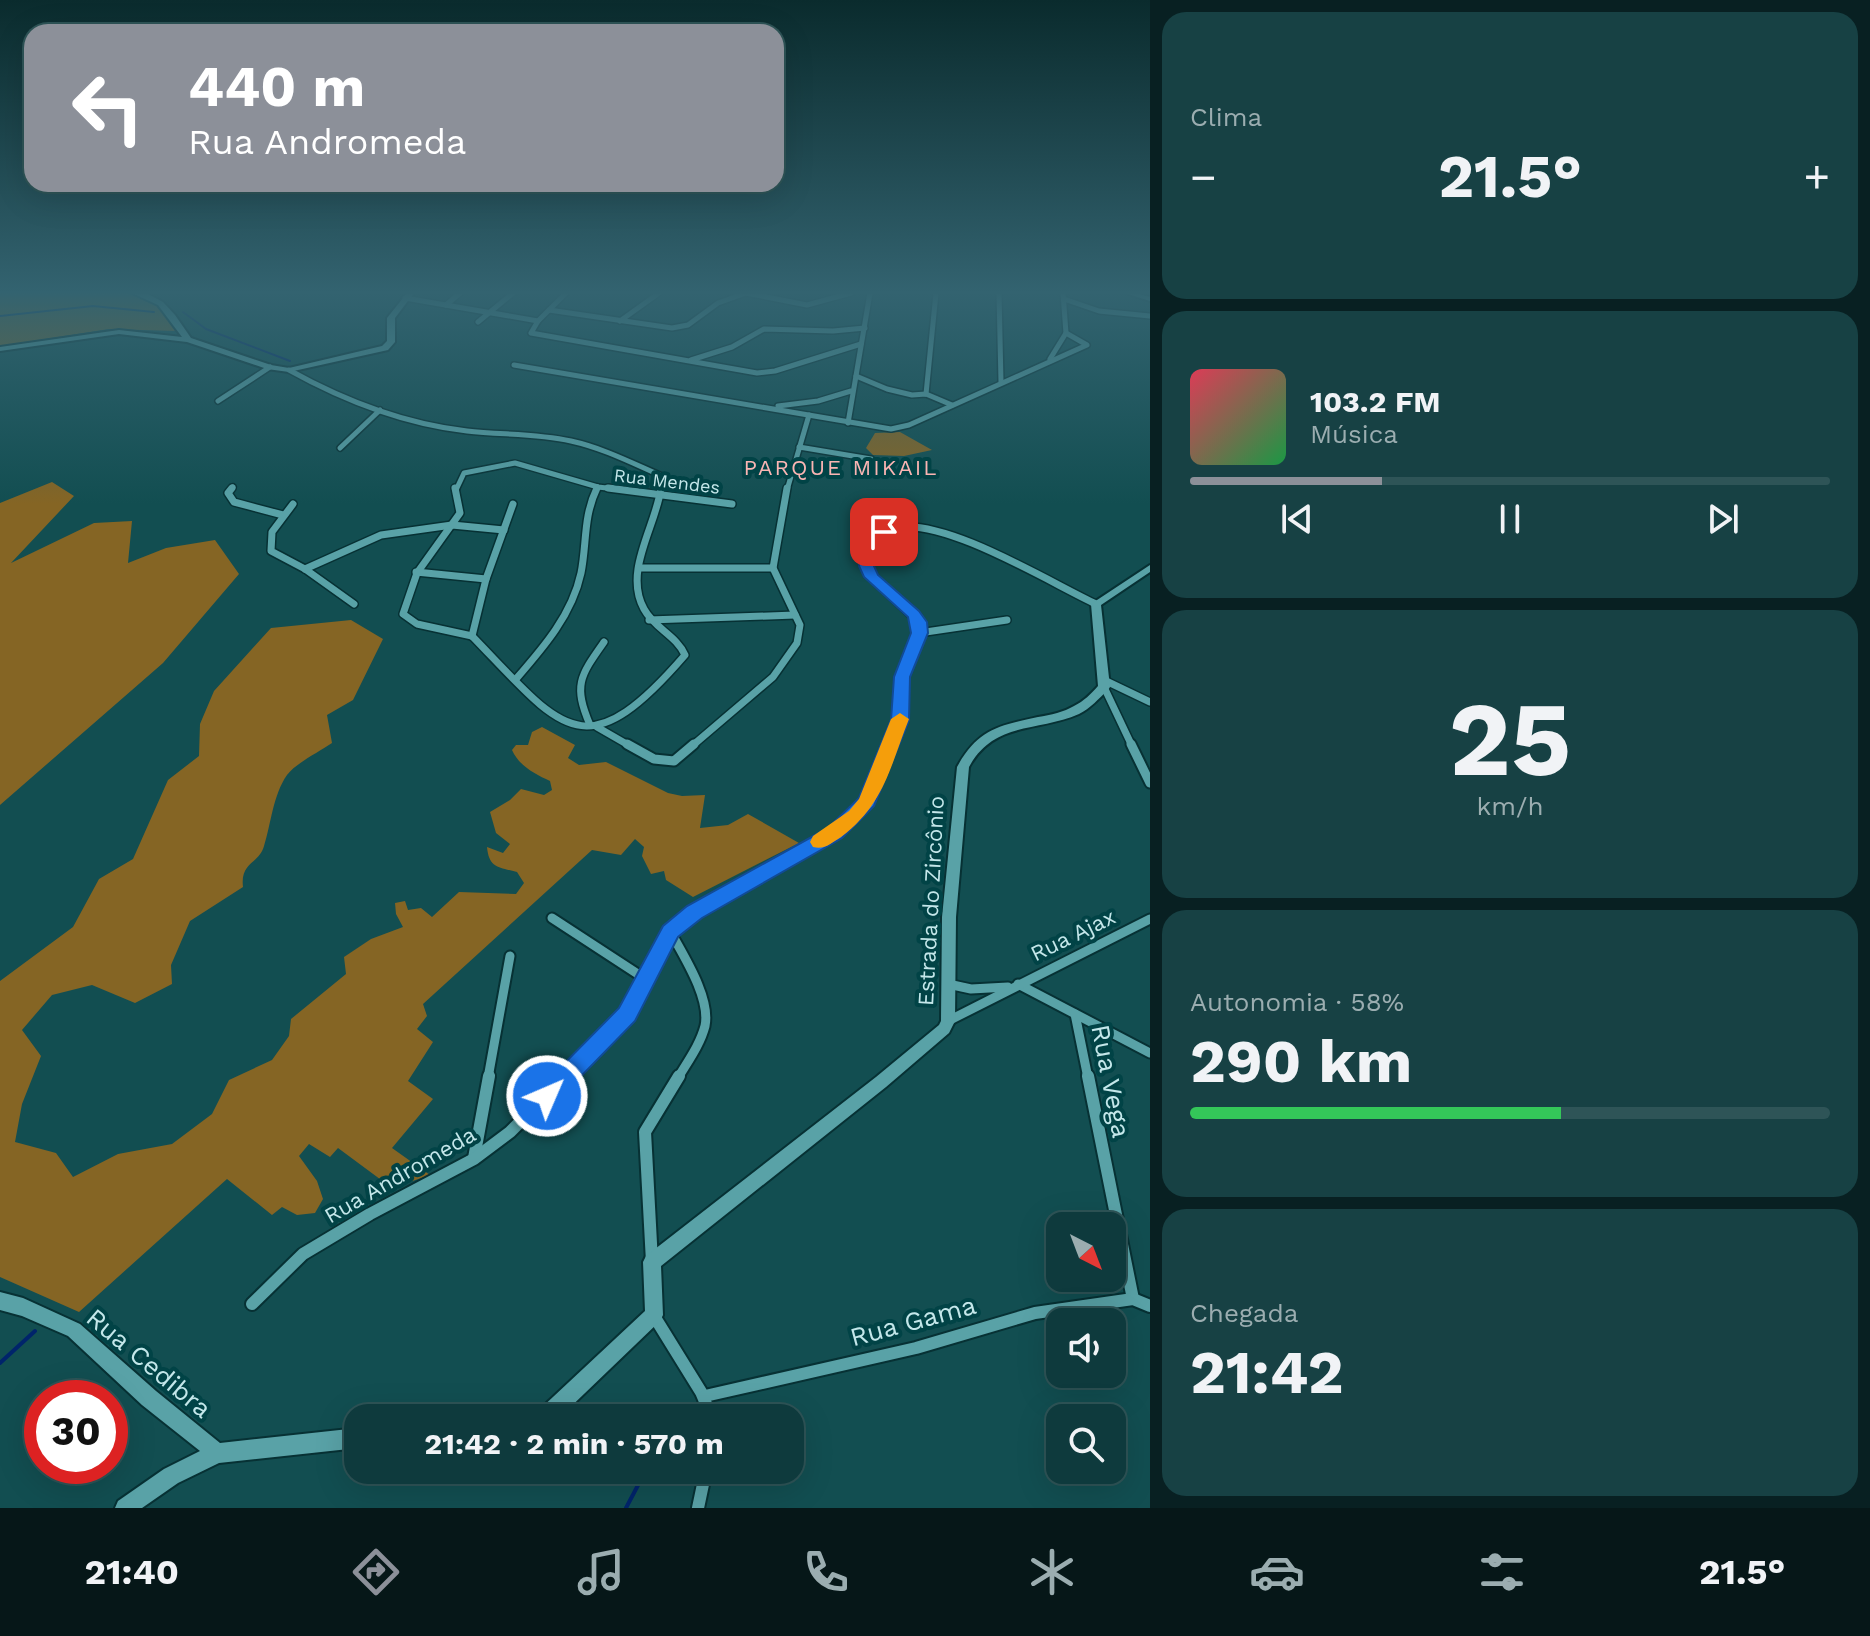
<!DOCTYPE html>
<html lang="pt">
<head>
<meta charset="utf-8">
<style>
  :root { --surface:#0e3a3d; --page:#174144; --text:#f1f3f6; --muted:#9badb0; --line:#2e5457; --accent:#8c9099 }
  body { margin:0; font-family:"Work Sans",sans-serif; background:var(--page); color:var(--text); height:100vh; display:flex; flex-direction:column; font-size:30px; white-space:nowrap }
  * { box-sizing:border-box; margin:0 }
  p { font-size:26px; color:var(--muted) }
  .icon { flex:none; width:44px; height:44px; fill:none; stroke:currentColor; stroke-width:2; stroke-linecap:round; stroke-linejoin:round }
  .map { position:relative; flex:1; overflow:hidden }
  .panel { display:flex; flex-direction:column; gap:12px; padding:12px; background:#082022; width:720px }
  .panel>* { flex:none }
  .guide { position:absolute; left:24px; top:24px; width:760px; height:168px; border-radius:24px; box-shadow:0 8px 32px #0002,0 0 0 2px var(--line); background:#8c9099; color:#fff; overflow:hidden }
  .needle { width:52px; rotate:138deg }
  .controls { position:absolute; left:1046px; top:1212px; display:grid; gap:16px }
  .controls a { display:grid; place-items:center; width:80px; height:80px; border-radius:16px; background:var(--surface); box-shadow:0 8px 32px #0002,0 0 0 2px var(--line); font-size:40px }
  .speed { position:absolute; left:24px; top:1380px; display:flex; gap:16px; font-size:40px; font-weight:700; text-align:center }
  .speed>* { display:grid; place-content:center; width:104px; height:104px; border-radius:50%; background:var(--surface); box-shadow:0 8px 32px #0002,0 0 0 2px var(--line); line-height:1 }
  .speed .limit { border:12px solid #d22; background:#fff; color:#111 }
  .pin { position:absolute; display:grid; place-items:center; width:68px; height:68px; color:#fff; margin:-34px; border-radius:16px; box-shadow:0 4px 12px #0006 }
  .me { position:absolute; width:88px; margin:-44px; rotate:45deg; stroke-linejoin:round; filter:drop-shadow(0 0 6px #0008) }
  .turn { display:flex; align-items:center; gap:28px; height:168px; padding:0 32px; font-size:36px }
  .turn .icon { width:104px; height:104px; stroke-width:2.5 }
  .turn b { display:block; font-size:56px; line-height:68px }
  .big { font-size:60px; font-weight:700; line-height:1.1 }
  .panel .tile { flex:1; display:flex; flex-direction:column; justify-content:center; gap:12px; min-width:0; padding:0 28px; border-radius:24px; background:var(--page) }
  .panel .dial { align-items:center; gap:0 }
  .dial b { font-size:104px; line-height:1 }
  .song { display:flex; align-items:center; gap:24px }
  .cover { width:96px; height:96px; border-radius:12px; background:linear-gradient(135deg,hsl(350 70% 55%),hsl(140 70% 35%)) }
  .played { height:8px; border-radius:4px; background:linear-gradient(90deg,var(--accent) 30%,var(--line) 30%) }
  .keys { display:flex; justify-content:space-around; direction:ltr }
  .heat { display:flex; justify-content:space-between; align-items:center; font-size:44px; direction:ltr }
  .charge { height:12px; border-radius:6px; background:linear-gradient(90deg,#34c759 58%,var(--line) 0) }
  .trip { position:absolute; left:344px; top:1404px; width:460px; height:80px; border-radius:24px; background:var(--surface); box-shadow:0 8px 32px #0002,0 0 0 2px var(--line); font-weight:700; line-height:80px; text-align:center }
  .tabs { display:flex; height:128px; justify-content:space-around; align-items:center; background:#061718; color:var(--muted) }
  .tabs .icon { width:56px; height:56px }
  .tabs .selected { color:var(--accent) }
  .tabs b { font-size:36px; color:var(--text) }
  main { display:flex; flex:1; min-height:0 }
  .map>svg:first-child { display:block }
  .green { fill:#856524 }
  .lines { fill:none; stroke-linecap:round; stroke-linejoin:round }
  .stream-far1 { stroke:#00246b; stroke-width:2 }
  .stream { stroke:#00246b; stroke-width:4 }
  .minor-far3-casing { stroke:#073134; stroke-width:8 }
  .minor-far2-casing { stroke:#073134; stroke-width:10 }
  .minor-far1-casing { stroke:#073134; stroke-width:13 }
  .minor-casing { stroke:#073134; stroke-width:16 }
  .tertiary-casing { stroke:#073134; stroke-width:4 }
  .minor-far3 { stroke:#59a2a7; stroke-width:5 }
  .minor-far2 { stroke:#59a2a7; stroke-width:7 }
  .minor-far1 { stroke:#59a2a7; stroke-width:9 }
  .minor { stroke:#59a2a7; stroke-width:12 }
  .tertiary { fill:#59a2a7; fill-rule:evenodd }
  .route { fill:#1a73e8; stroke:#114b97; stroke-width:2 }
  .slow { fill:#f59e0b }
  .labels { text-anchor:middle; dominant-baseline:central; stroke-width:8; stroke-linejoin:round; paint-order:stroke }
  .far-street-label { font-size:18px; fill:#c4e7ea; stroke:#014346 }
  .far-quarter-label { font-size:22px; letter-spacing:2px; fill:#fab5b3; stroke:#014346 }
  .street-label { font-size:22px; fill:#c4e7ea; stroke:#014346 }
  .near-street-label { font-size:26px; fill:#c4e7ea; stroke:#014346 }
</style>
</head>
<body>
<main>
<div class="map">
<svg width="1150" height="1508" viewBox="0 0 1150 1508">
  <rect width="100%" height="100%" fill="#124e51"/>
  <g class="green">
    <path d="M 0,293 C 35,293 117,285 146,298 C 158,303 171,320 175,331 L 109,329 L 0,346 Z"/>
    <path d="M 900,432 L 932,450 L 904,456 L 873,455 L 866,448 L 875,433 Z"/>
    <path d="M 52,482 L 74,496 L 11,563 L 94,523 L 132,521 L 128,563 L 166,548 L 215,540 L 239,574 L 163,663 L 0,805 L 0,503 Z"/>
    <path d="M 351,620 L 383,639 L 353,700 L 327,715 L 332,743 C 319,752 296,763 287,775 C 273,795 271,824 264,846 C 259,864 240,862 243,887 L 190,921 L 171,965 L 172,984 L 135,1003 L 92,985 L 52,995 L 22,1030 L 41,1056 L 22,1104 L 15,1142 L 56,1153 L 73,1177 L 118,1154 L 172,1144 L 212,1114 L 229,1080 L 272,1060 L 289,1036 L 291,1019 L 346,974 L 344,957 L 371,939 L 403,927 L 396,914 L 395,903 L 405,901 L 408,910 L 421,908 L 432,917 L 459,892 L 516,894 L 524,883 L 517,872 C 498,867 489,868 487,847 L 503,853 L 510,844 L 496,833 L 490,812 L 510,800 L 521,789 L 544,795 L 552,790 L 550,781 C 535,774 519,766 512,750 L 516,745 L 528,745 L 532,732 L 542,727 L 575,745 L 568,758 L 579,765 L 606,762 L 668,793 L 682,796 L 705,795 L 700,828 L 728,825 L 748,814 L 799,843 L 693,897 L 666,880 L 664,871 L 651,874 L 642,856 L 644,847 L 635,839 L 621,855 L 592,850 L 423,1004 L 427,1016 L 417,1029 L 433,1042 L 408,1081 L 433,1099 L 392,1148 L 430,1175 L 392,1188 L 338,1148 L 330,1157 L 309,1144 L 299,1156 L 317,1181 L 323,1199 L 315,1213 L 297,1215 L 282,1207 L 272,1215 L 227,1179 L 79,1312 L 0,1277 L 0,981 L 73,927 L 99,879 L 133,859 L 168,780 L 199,756 L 200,724 L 214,691 L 271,628 Z"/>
  </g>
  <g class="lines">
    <g class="stream-far1">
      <path d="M 183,312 L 206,329 L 290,361"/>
      <path d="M 0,316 L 93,306 L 154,312"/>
    </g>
    <g class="stream">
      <path d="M 0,1363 L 35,1331"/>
      <path d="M 626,1508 L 646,1470"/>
    </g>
    <g class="minor-far3-casing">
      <g id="minor-far3">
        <path d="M 566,293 L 538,321 L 531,333 L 757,373 L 775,371 L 861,344"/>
        <path d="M 746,293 L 807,305 L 851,293"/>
        <path d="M 999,293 L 1001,382"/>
        <path d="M 405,298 L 538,321"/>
        <path d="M 1064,299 L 1099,311 L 1150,316"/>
        <path d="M 446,305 L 460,293"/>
        <path d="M 549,310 L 672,328 L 688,325 L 718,303 L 746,293"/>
        <path d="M 620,321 L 659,293"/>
        <path d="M 478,322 L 513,293"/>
        <path d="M 1050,359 L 1066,333 L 1063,293"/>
        <path d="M 691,360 L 732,347 L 764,329 L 833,331 L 865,328"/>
        <path d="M 514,365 L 891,429 L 909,425 L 1087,345 L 1066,333"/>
        <path d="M 289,370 C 343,400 405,424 467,431 C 502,435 536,433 571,441 C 603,448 632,463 662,476 L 661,490"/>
        <path d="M 856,376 L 887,389 L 912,395 L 926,394 L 952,405"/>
        <path d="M 926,394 L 936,293"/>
        <path d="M 218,401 L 270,367"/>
        <path d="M 778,406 L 818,401 L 851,391"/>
        <path d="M 848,423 L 870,293"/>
        <path d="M 799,447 L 871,459"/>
        <path d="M 340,448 L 380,410"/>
        <path d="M 230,490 L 233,487"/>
        <path d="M 456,490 L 464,473 L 515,463 L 598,487 L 624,490"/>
        <path d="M 596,490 L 598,487"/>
        <path d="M 787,490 L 809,415"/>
      </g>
    </g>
    <g class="minor-far2-casing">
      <g id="minor-far2">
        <path d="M 232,488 L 228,493 L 234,502 L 283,515"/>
        <path d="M 455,488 L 460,513 L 417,573 L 403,614 L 417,624 L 472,636"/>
        <path d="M 608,488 L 732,504"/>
        <path d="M 293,504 L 272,532 L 271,551 L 305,569 L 354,604"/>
        <path d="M 639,568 L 773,568"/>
        <path d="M 305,569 L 381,535 L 452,525 L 504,530"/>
        <path d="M 416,572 L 486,579"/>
        <path d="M 649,620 L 795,615"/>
        <path d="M 919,633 L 1007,620"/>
        <path d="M 472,636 C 562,729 584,772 685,655 C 677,636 654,628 644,609 C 623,571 656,526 661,488"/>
        <path d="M 472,636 L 486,579 L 513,504"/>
        <path d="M 516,679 C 543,648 572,615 581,573 C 587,543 583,517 597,488"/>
        <path d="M 1104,680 L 1150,702"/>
        <path d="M 1104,687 L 1132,746"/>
        <path d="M 590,725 C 573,685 580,676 604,642"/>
        <path d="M 597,727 L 630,746"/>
        <path d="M 692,746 L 773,677 L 797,643 L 800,625 L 773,568 L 787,488"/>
        <path d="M 890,746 L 900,720 L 902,677 L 919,633 L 919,622 L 871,577 L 865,557 C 872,544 879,531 895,528 C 944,517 1049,582 1096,604"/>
      </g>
    </g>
    <g class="minor-far1-casing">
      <g id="minor-far1">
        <path d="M 627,744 L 654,759 L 674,761 L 694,744"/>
        <path d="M 1131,744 L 1150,783"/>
        <path d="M 552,918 L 647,980"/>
        <path d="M 670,931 C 683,955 711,998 705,1026 C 700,1045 688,1061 678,1078"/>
        <path d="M 948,984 L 971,989 L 1008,987"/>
        <path d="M 1018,984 L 1150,1053"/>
        <path d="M 1075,1014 L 1088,1078"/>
        <path d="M 948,1021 L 1150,919"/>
        <path d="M 488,1078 L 510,956"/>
        <path d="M 564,1078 L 627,1014 L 670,931 L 695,912 L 835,833 L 867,801 L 890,744"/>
      </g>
    </g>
    <g class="minor-casing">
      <g id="minor">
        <path d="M 1088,1076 L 1133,1299"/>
        <path d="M 474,1158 L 489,1076"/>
        <path d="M 652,1262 L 645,1132 L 679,1076"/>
        <path d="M 252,1304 L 303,1254 L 370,1214 L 474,1159 L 510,1132 L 566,1076"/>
        <path d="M 654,1316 L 701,1392 L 712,1418"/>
        <path d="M 705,1396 L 916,1348 L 1035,1313 L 1133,1299 L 1150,1306"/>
        <path d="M 698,1508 L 706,1470"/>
      </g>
    </g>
    <g class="tertiary-casing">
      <g id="tertiary">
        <path d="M 132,293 L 148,294 L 163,302 L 175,315 L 191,338 L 271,365 L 289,368 L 382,346 L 387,341 L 387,318 L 407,293 L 414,293 L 395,318 L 395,342 L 388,350 L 289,372 L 267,369 L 187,342 L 119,334 L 0,351 L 0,347 L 119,330 L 182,337 L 158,305 Z"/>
        <path d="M 1127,293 L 1136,293 L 1150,297 L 1150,301 L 1128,294 Z"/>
        <path d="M 1150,565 L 1150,572 L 1101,605 L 1110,687 L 1108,690 C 1099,698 1090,709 1079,714 C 1038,732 994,721 969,767 L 956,917 L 955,1021 L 949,1033 L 886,1087 L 661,1266 L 663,1315 L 660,1321 L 559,1418 L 535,1418 L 538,1411 L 645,1311 L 643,1262 L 646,1256 L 876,1077 L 939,1025 L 941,1021 L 942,917 L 957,767 C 978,729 998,726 1038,717 C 1051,715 1064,712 1074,706 C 1084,701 1091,694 1098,686 L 1091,604 Z"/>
        <path d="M 0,1292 L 23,1298 L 80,1324 L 156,1391 L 220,1443 L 358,1428 L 358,1448 L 219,1463 L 178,1483 L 142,1508 L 115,1508 L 118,1501 L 164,1469 L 200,1451 L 142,1405 L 68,1336 L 22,1316 L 0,1310 Z"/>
      </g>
    </g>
    <use href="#minor-far3" class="minor-far3"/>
    <use href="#minor-far2" class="minor-far2"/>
    <use href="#minor-far1" class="minor-far1"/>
    <use href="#minor" class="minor"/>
    <use href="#tertiary" class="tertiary"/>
  </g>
  <linearGradient id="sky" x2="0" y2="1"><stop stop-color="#0a2b2d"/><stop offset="0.58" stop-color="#336370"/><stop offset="1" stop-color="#336370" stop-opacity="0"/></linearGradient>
  <rect width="1150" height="504" fill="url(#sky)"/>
  <path class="route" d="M 884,527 L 891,532 L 876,547 L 874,566 L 878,575 L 919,611 L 927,622 L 928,633 L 910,677 L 909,720 L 874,806 L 842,838 L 702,918 L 678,937 L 635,1021 L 555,1103 L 547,1107 L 539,1103 L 535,1096 L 539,1089 L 619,1008 L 663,926 L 687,906 L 828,828 L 859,798 L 891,720 L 894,677 L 911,633 L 908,617 L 864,577 L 859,566 L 861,545 Z"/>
  <path class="slow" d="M 900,713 L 909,719 C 890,767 884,805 841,837 C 831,843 825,850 813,847 L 810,842 L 813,836 L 849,811 L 859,799 L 891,719 Z"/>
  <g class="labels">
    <g class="far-street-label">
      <text transform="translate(667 481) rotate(7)">Rua Mendes</text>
    </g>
    <g class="far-quarter-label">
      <text x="841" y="467">PARQUE MIKAIL</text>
    </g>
    <g class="street-label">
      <text transform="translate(931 901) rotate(-87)">Estrada do Zircônio</text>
      <text transform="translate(1073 935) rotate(-26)">Rua Ajax</text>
      <text transform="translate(400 1175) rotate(-30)">Rua Andromeda</text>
    </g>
    <g class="near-street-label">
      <text transform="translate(1111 1081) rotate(79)">Rua Vega</text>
      <text transform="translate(913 1321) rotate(-15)">Rua Gama</text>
      <text transform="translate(149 1363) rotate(40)">Rua Cedibra</text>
    </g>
  </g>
</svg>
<div class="controls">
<a><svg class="needle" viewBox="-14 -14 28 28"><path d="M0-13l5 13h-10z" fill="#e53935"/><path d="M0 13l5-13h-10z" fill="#9badb0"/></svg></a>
<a><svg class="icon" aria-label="sound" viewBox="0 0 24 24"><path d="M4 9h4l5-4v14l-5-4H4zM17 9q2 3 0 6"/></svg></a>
<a><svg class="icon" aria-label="search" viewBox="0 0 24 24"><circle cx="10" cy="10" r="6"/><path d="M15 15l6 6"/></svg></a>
</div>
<div class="speed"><div class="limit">30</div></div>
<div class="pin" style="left:884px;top:532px;background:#d93025"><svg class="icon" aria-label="arrive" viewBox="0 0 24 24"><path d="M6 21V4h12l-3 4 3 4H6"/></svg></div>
<svg class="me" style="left:547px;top:1096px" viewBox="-20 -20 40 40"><circle r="17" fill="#1a73e8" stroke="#fff" stroke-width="3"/><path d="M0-11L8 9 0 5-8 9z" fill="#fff"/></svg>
<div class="trip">21:42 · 2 min · 570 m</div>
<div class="guide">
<div class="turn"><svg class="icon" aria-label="left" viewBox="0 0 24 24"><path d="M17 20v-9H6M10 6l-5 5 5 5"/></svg><div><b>440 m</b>Rua Andromeda</div></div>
</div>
</div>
<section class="panel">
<div class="tile"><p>Clima</p>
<div class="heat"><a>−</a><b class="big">21.5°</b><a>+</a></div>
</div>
<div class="tile">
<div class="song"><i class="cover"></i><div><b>103.2 FM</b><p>Música</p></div></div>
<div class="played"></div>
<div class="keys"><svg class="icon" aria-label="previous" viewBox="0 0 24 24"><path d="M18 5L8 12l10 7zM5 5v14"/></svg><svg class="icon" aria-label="pause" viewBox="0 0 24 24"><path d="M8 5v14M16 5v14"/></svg><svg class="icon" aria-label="next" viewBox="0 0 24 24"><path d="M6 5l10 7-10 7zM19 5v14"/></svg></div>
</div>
<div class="tile dial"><b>25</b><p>km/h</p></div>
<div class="tile"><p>Autonomia · 58%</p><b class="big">290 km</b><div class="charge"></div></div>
<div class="tile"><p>Chegada</p><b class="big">21:42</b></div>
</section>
</main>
<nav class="tabs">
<b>21:40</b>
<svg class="icon selected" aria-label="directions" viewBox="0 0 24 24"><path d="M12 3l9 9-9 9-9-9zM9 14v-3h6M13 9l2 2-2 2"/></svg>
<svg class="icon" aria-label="music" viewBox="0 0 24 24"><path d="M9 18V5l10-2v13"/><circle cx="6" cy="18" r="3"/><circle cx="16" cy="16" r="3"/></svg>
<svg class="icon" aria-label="phone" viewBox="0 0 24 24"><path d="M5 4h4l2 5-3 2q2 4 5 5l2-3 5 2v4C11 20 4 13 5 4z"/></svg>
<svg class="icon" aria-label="climate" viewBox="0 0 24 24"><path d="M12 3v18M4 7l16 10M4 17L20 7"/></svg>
<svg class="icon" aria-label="car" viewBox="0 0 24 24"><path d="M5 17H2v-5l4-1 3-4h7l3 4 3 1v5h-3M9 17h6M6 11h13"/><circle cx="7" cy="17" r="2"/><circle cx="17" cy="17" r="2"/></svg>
<svg class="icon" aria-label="filters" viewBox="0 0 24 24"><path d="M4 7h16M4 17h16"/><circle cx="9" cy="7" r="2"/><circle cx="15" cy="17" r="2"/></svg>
<b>21.5°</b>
</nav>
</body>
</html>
